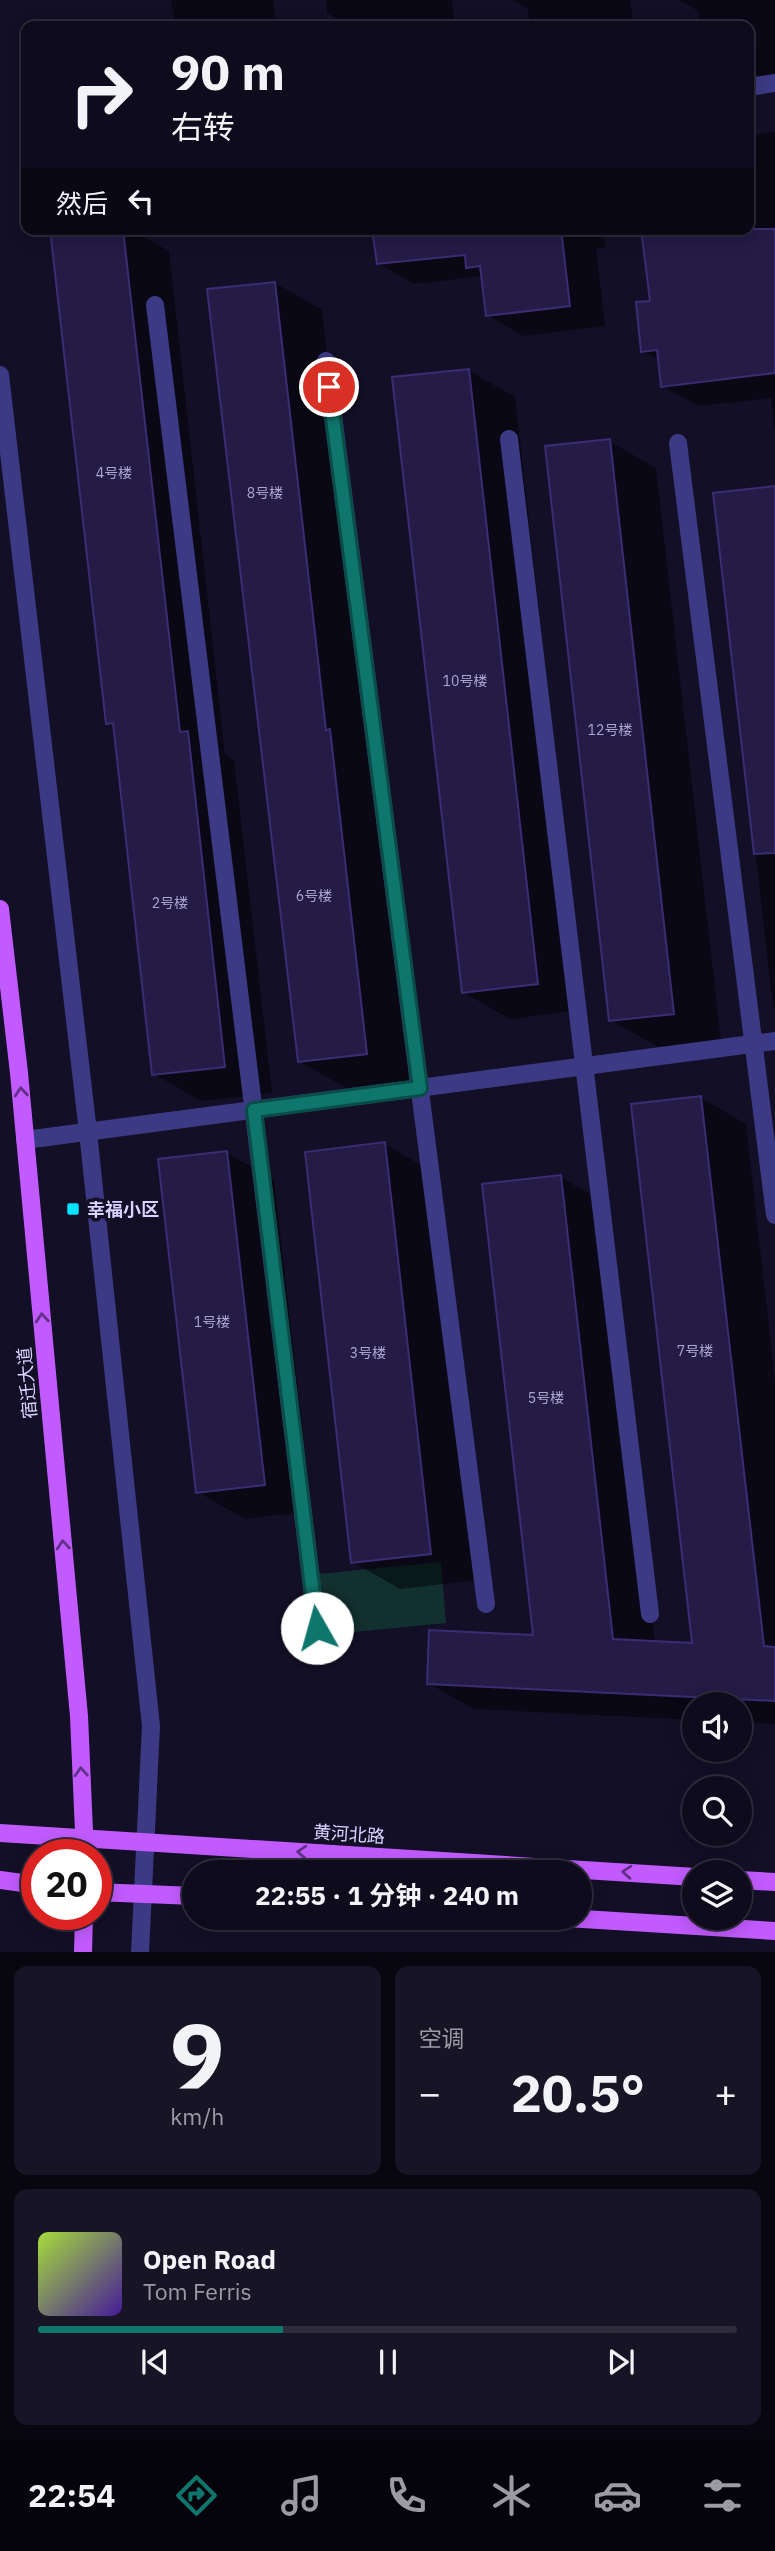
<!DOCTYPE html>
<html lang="zh">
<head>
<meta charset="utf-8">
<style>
  :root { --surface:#0e0b1c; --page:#171425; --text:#f1f3f6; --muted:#9b9ba3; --line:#2e2b3b; --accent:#0f766e }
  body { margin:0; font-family:"IBM Plex Sans","Noto Sans SC",sans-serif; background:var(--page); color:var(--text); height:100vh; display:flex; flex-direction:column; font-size:26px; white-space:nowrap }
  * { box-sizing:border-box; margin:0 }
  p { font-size:23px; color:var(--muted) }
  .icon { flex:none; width:38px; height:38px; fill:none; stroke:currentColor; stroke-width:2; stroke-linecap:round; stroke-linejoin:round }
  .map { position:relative; height:1952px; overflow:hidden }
  .drawer { display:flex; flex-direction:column; gap:14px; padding:14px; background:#08060f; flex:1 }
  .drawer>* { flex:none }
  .top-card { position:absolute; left:21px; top:21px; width:733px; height:214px; border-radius:14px; box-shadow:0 4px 18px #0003,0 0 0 2px var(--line); background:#0e0b1c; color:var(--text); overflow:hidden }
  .buttons { position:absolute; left:682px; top:1692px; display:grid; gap:14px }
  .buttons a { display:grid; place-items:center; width:70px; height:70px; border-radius:50%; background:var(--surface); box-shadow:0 4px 18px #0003,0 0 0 2px var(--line); font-size:35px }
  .speed { position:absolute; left:21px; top:1839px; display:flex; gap:14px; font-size:35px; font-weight:700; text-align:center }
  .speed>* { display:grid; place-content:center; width:91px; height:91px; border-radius:50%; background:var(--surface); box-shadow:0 4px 18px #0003,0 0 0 2px var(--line); line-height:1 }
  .speed .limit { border:10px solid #d22; background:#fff; color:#111 }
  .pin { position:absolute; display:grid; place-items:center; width:60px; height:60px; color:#fff; margin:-30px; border:4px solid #fff; border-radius:50%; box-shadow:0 2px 7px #0007 }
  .me { position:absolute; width:77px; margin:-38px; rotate:353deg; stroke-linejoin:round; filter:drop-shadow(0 0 5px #0008) }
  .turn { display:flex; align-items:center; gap:24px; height:147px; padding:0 35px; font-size:32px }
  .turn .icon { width:91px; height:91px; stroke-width:2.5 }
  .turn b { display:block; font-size:49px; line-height:60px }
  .then { display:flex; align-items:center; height:66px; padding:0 35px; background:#0003; gap:14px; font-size:26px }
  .big { font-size:52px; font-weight:700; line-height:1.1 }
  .drawer .tile { flex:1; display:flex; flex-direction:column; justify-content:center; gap:10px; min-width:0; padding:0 24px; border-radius:14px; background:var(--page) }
  .drawer .dial { align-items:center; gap:0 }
  .dial b { font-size:91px; line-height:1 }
  .song { display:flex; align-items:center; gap:21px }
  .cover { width:84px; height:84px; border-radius:10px; background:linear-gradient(135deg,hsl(80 70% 55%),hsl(260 70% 35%)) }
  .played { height:7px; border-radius:4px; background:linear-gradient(90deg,var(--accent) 35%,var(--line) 35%) }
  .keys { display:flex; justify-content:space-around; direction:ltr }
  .heat { display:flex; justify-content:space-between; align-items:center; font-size:38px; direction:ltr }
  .drawer .tiles { flex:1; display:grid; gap:14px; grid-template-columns:1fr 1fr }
  .tile:last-child { grid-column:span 2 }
  .trip { position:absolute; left:182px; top:1860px; width:410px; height:70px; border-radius:35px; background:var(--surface); box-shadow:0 4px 18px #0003,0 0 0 2px var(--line); font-weight:700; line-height:70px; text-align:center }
  .menu { display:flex; height:112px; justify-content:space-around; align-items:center; background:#06040b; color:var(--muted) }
  .menu .icon { width:49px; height:49px }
  .menu .current { color:var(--accent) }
  .menu b { font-size:32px; color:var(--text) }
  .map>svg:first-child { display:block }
  .green { fill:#12302f }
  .shadow { fill:#0007 }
  .building { fill:#241b47; stroke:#3b2d73; stroke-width:2 }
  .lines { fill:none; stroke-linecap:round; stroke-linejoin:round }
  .minor { stroke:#3d3a85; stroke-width:18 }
  .major { stroke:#c25bff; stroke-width:18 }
  .oneway { stroke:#623188 }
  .route-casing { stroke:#0a4d48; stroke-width:18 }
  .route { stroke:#0f766e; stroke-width:12 }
  .poi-dot { fill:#00e5ff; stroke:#130f26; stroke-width:2.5 }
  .labels { text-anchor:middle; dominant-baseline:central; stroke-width:7; stroke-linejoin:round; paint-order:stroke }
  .number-label { font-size:14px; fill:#aca6d1 }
  .poi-label { font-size:18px; font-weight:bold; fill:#d9d4ff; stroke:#130f26; text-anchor:start }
  .street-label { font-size:18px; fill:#d9d4ff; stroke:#130f26 }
</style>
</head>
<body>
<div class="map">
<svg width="775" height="1953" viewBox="0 0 775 1953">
  <rect width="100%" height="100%" fill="#130f26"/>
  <path class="green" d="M 441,1562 L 446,1623 L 324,1635 L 318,1574 Z"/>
  <g class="shadow">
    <path d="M 171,0 L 273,0 L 276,26 L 175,26 Z"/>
    <path d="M 326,0 L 452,0 L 455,26 L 344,26 L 343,22 L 327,13 Z"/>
    <path d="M 513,0 L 630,0 L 634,26 L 530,26 L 528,9 Z"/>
    <path d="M 679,0 L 775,0 L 775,85 L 749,88 L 749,26 L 700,26 L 698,11 Z"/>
    <path d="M 775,132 L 775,434 L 771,398 L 699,406 L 663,386 L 660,361 L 643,351 L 651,302 L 749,229 L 749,136 Z"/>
    <path d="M 78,229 L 130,229 L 169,251 L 225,755 L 234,760 L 272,1093 L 201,1101 L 154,1074 L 115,726 L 108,722 Z"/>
    <path d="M 374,229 L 603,229 L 605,247 L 596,248 L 605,326 L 523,336 L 488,315 L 483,276 L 414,284 L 378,263 Z"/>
    <path d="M 275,283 L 322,310 L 372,755 L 414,1081 L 346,1088 L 299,1061 Z"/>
    <path d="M 468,370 L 515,397 L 584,1010 L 510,1019 L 463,992 Z"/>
    <path d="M 609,441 L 656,468 L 721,1041 L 658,1047 L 611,1020 Z"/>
    <path d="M 775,488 L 775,1008 L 773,1007 L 715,495 Z"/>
    <path d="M 701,1098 L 746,1124 L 775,1380 L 775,1724 L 740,1722 L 740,1704 L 695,1704 L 695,1720 L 474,1709 L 428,1683 L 535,1637 L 560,1177 L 606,1203 L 655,1643 L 694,1644 Z"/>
    <path d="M 385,1144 L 431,1171 L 478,1580 L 400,1589 L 353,1562 Z"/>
    <path d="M 227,1153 L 274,1180 L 312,1511 L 245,1519 L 198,1492 Z"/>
  </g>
  <g class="building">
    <path d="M 50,229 L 123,229 L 180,732 L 188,731 L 225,1067 L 152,1075 L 113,723 L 106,724 Z"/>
    <path d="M 372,229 L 561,229 L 570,306 L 486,316 L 480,266 L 466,268 L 465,255 L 377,264 Z"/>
    <path d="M 641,229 L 775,229 L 775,373 L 661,387 L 657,350 L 641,352 L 636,302 L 650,301 Z"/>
    <path d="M 275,282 L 326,730 L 330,729 L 367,1054 L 298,1062 L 207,289 Z"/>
    <path d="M 469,369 L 538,984 L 462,993 L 392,377 Z"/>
    <path d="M 610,439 L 674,1014 L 609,1021 L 545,446 Z"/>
    <path d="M 775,486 L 775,853 L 754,854 L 713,493 Z"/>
    <path d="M 701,1096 L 764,1646 L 775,1647 L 775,1701 L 427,1684 L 429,1630 L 533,1635 L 482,1184 L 561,1175 L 613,1639 L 692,1643 L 631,1104 Z"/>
    <path d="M 385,1142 L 431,1554 L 351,1563 L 305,1152 Z"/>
    <path d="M 227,1151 L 265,1485 L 196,1493 L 158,1159 Z"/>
  </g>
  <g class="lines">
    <g class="minor">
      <path d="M 749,87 L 775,83"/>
      <path d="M 155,305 L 317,1628"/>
      <path d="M 326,361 L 486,1604"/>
      <path d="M 0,375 L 88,1132 L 151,1726 L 140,1953"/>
      <path d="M 509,439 L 650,1614"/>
      <path d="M 678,443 L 775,1215"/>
      <path d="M 25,1140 L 775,1041"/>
    </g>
    <g class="major">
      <path d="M 0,909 L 19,1073 L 79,1716 L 85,1855"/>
      <path d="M 0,1833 L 695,1877"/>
      <path d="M 0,1880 L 37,1885"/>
      <path d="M 740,1880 L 775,1882"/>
      <path d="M 96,1892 L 194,1896"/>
      <path d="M 567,1918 L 775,1931"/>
      <path d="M 83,1953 L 84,1914"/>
    </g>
  </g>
  <defs><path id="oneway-chevron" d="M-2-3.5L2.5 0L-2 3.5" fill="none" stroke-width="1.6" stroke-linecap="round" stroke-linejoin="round" transform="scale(1.75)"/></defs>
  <g class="oneway">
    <use href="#oneway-chevron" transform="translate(21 1092) rotate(-95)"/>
    <use href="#oneway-chevron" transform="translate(42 1318) rotate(-95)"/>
    <use href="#oneway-chevron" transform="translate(63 1545) rotate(-95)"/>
    <use href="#oneway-chevron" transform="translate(81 1772) rotate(-93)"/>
    <use href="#oneway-chevron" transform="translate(302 1852) rotate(-176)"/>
    <use href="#oneway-chevron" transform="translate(627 1872) rotate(-176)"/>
  </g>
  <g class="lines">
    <g class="route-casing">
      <path id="route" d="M 317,1628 L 254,1110 L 420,1088 L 329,387"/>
    </g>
    <use href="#route" class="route"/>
  </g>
  <rect class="poi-dot" x="66" y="1202" width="14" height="14" rx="3.5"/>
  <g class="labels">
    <g class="number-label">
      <text x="114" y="473">4号楼</text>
      <text x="265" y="493">8号楼</text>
      <text x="465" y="681">10号楼</text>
      <text x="610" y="730">12号楼</text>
      <text x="314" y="896">6号楼</text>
      <text x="170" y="903">2号楼</text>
      <text x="212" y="1322">1号楼</text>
      <text x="695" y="1351">7号楼</text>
      <text x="368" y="1353">3号楼</text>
      <text x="546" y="1398">5号楼</text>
    </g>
    <g class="poi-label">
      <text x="87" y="1209">幸福小区</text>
    </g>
    <g class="street-label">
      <text transform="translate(27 1383) rotate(-95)">宿迁大道</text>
      <text transform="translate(349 1834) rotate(4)">黄河北路</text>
    </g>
  </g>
</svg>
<div class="buttons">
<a><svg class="icon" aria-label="sound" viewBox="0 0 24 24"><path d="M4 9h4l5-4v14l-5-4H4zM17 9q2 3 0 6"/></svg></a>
<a><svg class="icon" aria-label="search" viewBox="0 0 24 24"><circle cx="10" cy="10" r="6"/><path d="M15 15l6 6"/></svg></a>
<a><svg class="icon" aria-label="layers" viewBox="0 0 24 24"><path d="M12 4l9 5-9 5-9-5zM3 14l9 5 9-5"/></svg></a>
</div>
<div class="speed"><div class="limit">20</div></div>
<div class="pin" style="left:329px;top:387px;background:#d93025"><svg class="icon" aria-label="arrive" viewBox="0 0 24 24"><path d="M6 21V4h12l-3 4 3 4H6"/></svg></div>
<svg class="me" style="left:317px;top:1628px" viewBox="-20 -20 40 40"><circle r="19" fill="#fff"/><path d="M0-13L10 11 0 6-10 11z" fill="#0f766e"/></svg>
<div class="trip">22:55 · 1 分钟 · 240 m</div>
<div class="top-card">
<div class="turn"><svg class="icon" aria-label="right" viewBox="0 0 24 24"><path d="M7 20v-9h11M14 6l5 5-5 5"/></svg><div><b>90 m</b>右转</div></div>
<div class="then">然后<svg class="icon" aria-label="left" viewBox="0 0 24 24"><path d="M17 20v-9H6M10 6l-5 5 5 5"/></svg></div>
</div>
</div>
<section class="drawer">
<div class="tiles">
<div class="tile dial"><b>9</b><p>km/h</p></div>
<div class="tile"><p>空调</p>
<div class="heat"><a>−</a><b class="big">20.5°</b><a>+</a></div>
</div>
<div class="tile">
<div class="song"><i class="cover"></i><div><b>Open Road</b><p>Tom Ferris</p></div></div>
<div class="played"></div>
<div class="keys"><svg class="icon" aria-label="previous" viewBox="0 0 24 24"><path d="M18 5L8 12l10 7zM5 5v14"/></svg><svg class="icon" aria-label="pause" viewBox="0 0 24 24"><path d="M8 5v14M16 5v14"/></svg><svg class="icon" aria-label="next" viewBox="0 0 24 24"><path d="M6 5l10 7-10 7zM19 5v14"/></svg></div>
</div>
</div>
</section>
<nav class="menu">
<b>22:54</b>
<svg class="icon current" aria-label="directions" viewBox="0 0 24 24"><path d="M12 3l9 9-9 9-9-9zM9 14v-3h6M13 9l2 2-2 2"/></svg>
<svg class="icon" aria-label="music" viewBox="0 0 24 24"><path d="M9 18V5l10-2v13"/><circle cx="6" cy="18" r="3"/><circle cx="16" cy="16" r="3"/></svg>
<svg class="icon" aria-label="phone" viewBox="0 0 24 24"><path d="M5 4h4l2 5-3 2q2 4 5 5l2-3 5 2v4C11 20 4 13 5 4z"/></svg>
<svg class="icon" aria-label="climate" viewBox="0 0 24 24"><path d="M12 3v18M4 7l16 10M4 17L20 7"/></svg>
<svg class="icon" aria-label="car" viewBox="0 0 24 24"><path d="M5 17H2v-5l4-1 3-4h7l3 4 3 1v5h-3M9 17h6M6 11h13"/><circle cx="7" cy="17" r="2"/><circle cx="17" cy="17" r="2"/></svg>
<svg class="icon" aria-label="filters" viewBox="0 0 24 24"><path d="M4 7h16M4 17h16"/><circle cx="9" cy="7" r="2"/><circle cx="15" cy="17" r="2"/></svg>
</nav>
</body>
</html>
